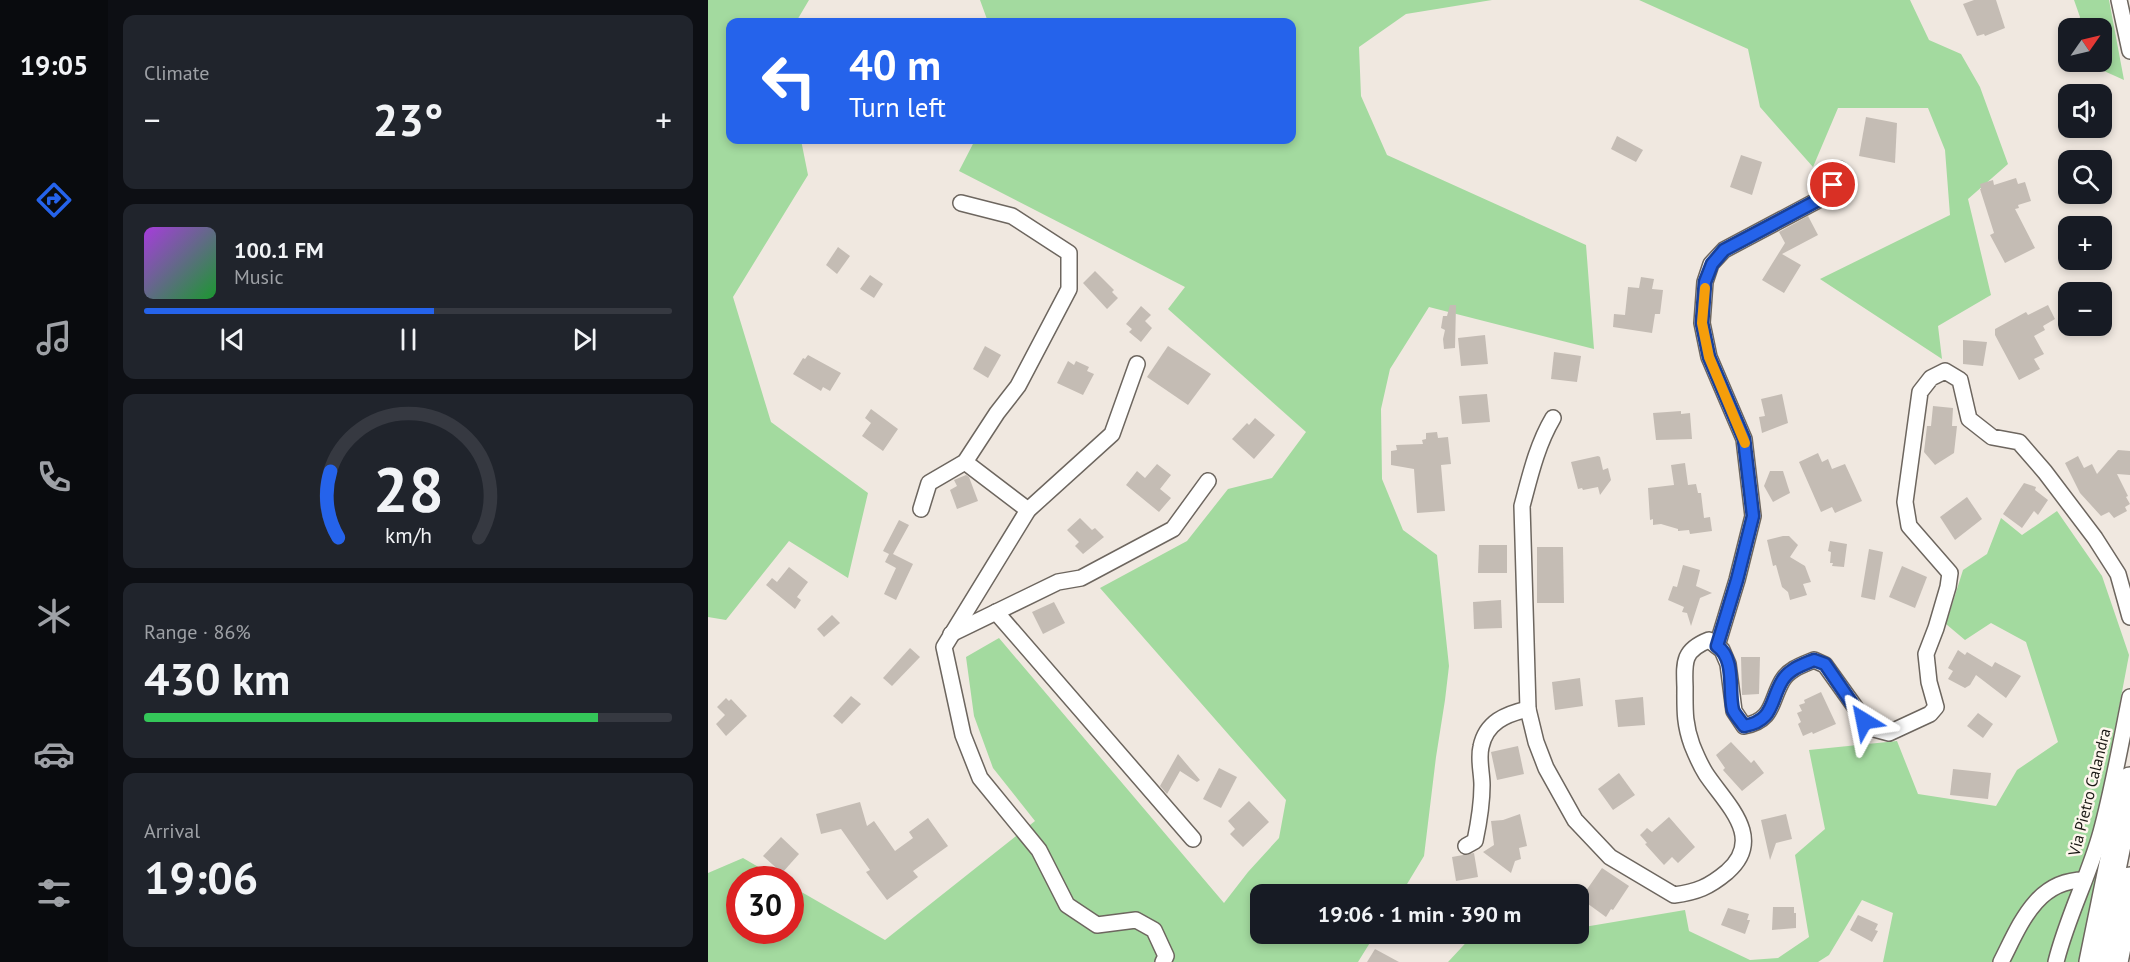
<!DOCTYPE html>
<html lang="en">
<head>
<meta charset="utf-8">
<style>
  :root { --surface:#171b24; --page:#20242c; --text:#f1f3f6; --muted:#9ea1a6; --line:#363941; --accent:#2563eb }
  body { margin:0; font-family:"PT Sans",sans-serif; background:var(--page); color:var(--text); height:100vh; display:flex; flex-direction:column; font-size:22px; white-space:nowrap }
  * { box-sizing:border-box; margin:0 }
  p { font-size:20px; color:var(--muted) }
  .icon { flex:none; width:33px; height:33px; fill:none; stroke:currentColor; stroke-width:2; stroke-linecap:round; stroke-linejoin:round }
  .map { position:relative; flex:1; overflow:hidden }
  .details { display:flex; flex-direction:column; gap:15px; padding:15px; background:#0d0f14; width:600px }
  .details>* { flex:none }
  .hud { position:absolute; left:18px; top:18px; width:570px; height:126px; border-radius:12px; box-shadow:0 3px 9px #0003; background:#2563eb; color:#fff; overflow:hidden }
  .needle { width:39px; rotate:56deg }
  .controls { position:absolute; left:1350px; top:18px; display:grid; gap:12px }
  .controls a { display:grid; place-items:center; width:54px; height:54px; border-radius:12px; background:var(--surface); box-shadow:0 3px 9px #0003; font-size:30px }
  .speed { position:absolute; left:18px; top:866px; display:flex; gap:12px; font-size:30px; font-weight:700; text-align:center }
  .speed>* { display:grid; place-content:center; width:78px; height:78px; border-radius:50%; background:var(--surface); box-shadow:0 3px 9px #0003; line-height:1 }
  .speed .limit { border:9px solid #d22; background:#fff; color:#111 }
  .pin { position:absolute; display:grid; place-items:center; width:51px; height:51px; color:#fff; margin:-26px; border:3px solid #fff; border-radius:50%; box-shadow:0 2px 6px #0007 }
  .me { position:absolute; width:66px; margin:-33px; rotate:325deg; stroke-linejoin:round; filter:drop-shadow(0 0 4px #0008) }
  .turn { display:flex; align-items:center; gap:21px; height:126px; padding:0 24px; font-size:27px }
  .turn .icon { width:78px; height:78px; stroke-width:2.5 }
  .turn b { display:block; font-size:42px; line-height:51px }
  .big { font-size:45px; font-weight:700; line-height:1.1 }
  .details .card { flex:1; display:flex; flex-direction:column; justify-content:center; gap:9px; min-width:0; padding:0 21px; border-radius:12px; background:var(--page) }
  .details .dial { align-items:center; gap:0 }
  .dial svg { height:156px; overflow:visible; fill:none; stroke:var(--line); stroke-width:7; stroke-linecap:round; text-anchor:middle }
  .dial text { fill:var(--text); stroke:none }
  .song { display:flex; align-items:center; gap:18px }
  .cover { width:72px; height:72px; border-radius:9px; background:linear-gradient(135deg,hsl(280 70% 55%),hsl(130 70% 35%)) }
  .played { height:6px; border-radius:3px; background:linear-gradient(90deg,var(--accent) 55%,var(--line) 55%) }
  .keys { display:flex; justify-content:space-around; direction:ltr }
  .heat { display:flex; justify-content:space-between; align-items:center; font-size:33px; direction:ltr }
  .charge { height:9px; border-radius:4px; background:linear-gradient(90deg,#34c759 86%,var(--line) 0) }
  .trip { position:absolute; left:542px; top:884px; width:339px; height:60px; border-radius:12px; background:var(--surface); box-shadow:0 3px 9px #0003; font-weight:700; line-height:60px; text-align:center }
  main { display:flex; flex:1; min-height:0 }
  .menu { display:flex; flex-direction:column; width:108px; justify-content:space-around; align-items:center; background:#090b0e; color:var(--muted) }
  .menu .icon { width:42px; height:42px }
  .menu .selected { color:var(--accent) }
  .menu b { font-size:27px; color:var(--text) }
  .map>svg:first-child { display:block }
  .green { fill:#a3da9f }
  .building { fill:#c4bcb4 }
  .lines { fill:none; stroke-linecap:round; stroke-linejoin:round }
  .street-casing { stroke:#6d665f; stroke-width:18 }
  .highway-casing { stroke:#6d665f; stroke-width:30 }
  .street { stroke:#fff; stroke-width:15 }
  .highway { stroke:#fff; stroke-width:27 }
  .route-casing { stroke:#184099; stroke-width:15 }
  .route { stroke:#2563eb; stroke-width:10 }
  .slow { stroke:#f59e0b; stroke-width:10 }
  .labels { text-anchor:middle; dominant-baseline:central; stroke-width:5; stroke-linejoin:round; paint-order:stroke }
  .street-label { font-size:16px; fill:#1a1814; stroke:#fef6ed }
</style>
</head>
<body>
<main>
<nav class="menu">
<b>19:05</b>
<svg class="icon selected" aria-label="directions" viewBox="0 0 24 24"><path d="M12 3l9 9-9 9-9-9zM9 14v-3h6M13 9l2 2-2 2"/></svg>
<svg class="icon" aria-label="music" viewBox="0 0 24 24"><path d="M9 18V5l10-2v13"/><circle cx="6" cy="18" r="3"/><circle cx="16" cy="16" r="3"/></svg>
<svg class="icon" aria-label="phone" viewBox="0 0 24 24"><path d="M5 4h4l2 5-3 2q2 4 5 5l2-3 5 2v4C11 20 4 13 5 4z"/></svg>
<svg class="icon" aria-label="climate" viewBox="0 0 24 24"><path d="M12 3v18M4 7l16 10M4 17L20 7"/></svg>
<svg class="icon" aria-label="car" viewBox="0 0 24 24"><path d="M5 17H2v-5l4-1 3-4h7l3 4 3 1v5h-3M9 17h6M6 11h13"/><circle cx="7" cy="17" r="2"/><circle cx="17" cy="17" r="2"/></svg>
<svg class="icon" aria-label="filters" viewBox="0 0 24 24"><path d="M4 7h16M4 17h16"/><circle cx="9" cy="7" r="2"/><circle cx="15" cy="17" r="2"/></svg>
</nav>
<section class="details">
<div class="card"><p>Climate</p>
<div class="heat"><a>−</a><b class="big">23°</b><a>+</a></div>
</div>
<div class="card">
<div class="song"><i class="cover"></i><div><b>100.1 FM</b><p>Music</p></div></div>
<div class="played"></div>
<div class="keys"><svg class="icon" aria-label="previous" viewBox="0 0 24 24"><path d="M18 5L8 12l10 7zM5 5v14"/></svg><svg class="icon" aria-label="pause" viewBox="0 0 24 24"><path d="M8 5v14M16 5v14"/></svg><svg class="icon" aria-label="next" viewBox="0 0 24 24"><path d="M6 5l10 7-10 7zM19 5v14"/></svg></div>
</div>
<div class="card dial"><svg viewBox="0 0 100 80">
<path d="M14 69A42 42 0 1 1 86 69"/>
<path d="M14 69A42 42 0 0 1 10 35" stroke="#2563eb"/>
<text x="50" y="56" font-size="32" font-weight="700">28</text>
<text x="50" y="72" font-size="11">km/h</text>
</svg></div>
<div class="card"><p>Range · 86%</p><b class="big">430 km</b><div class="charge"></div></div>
<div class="card"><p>Arrival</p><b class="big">19:06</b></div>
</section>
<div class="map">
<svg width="1422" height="962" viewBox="0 0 1422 962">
  <rect width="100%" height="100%" fill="#f0e8e0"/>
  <g class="green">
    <path d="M 0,0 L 101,0 L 88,22 L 22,22 L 22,140 L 93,140 L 100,175 L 25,297 L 63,422 L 160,493 L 140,578 L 81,541 L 18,620 L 0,617 Z"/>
    <path d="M 272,0 L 784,0 L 698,14 L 651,47 L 653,96 L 679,155 L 878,245 L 886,349 L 721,307 L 682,369 L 673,409 L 674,479 L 695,530 L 729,555 L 741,666 L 737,700 L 728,757 L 716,856 L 693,894 L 552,894 L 552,933 L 668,933 L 650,962 L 0,962 L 0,873 L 35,858 L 71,879 L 32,879 L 32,930 L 82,930 L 83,886 L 177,940 L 327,821 L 285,768 L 266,716 L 258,657 L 291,638 L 516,903 L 540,872 L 571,838 L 578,800 L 392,588 L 479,541 L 520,489 L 564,478 L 598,432 L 460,309 L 477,287 L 251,171 L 267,140 L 584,140 L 584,22 L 280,22 Z"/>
    <path d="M 931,0 L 1202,0 L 1221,40 L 1253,54 L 1272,87 L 1300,164 L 1260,199 L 1283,295 L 1230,326 L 1234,359 L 1112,279 L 1242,215 L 1237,150 L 1220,108 L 1130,108 L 1105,167 L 1052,107 L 1040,49 Z"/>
    <path d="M 1366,0 L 1401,0 L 1416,80 L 1376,62 L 1394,62 L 1394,28 L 1368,28 L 1372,17 Z"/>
    <path d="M 1349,511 L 1394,576 L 1421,655 L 1386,839 L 1351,923 L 1340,962 L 1175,962 L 1185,913 L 1154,900 L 1121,955 L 1110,962 L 740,962 L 767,933 L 870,933 L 870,928 L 977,910 L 981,931 L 1042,960 L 1070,958 L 1101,937 L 1087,855 L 1117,829 L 1101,750 L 1189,741 L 1210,794 L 1288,806 L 1309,770 L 1350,742 L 1318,642 L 1283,623 L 1257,640 L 1238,624 L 1255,570 L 1279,554 L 1293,518 L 1314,535 Z"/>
    <path d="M 1391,863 L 1395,863 L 1377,962 L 1354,962 L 1359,944 Z"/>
  </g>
  <g class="building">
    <path d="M 1266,0 L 1288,0 L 1297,28 L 1277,36 L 1276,34 L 1269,36 L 1255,4 Z"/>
    <path d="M 1158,117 L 1189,123 L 1187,163 L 1151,156 Z"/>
    <path d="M 909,136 L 935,150 L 928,162 L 903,149 Z"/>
    <path d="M 1033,155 L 1054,162 L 1044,195 L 1022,187 Z"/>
    <path d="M 1308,178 L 1310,184 L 1317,182 L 1323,201 L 1310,205 L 1311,208 L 1307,209 L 1327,248 L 1297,263 L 1282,235 L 1286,233 L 1272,189 L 1273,189 L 1272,184 L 1285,180 L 1286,185 Z"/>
    <path d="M 1100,216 L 1110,235 L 1074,254 L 1093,265 L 1076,293 L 1054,280 L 1077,243 L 1071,232 Z"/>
    <path d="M 130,247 L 142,256 L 129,274 L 118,265 Z"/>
    <path d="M 387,271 L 406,290 L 404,292 L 410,298 L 399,309 L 375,283 Z"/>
    <path d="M 162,275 L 175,284 L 166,298 L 152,289 Z"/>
    <path d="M 933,277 L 946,279 L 944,289 L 955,290 L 952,314 L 947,314 L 944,333 L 905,327 L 906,314 L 917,315 L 920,287 L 931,288 Z"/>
    <path d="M 742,305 L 748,305 L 747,348 L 736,349 L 735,339 L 737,330 L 733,328 L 735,316 L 739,316 Z"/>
    <path d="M 1340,305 L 1347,319 L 1335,326 L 1337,330 L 1326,336 L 1336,354 L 1326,359 L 1332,369 L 1311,380 L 1287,335 L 1287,329 L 1318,312 L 1320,315 Z"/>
    <path d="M 433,306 L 443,315 L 437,321 L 444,328 L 433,342 L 421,332 L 424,329 L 418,324 Z"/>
    <path d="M 777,335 L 780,364 L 753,366 L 750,338 Z"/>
    <path d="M 1255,340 L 1279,342 L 1275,366 L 1255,364 Z"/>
    <path d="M 277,346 L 293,355 L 280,378 L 265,369 Z"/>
    <path d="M 460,346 L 503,374 L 480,405 L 439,377 Z"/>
    <path d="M 846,352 L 873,356 L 869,382 L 843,379 Z"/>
    <path d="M 100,355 L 133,373 L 122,391 L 115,387 L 113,391 L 85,374 L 95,358 L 97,359 Z"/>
    <path d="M 360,361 L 366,365 L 368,361 L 381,367 L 379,371 L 386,374 L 375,395 L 349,383 Z"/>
    <path d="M 779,394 L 782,422 L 754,424 L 751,396 Z"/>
    <path d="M 1074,394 L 1080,423 L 1054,433 L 1051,417 L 1057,416 L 1053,399 Z"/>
    <path d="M 1225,406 L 1245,408 L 1244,426 L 1249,426 L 1246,453 L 1227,465 L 1216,452 L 1219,426 L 1223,426 Z"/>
    <path d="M 163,409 L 190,429 L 175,451 L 154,436 L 163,423 L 157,418 Z"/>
    <path d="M 973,411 L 973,414 L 982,413 L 984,439 L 948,440 L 945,413 Z"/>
    <path d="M 547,418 L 567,435 L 546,459 L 524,439 L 539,423 L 541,425 Z"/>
    <path d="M 729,432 L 730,438 L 740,437 L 743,464 L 733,465 L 737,511 L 709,513 L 706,469 L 683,465 L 683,451 L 689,450 L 688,445 L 715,444 L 714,440 L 718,439 L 718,433 Z"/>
    <path d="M 1410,450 L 1422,451 L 1422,475 L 1409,474 L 1420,496 L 1418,497 L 1422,504 L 1417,507 L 1419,511 L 1406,518 L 1401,512 L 1393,516 L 1372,493 L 1357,463 L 1370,456 L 1376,468 L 1384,464 L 1389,474 Z"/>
    <path d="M 1110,453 L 1114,462 L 1120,459 L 1124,469 L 1137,464 L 1154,501 L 1127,513 L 1124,507 L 1113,512 L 1091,462 Z"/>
    <path d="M 890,456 L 892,457 L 895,470 L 900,468 L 903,480 L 892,495 L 890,487 L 875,490 L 874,488 L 870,489 L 863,462 Z"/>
    <path d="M 977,463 L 980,485 L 988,484 L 990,493 L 993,493 L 996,518 L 1002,517 L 1004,531 L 982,534 L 981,530 L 970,531 L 970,529 L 953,524 L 945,525 L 945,519 L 942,520 L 940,488 L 966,485 L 963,465 Z"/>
    <path d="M 449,464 L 463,475 L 452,489 L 463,498 L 451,512 L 418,485 L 429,471 L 437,478 Z"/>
    <path d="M 1062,471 L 1075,471 L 1082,493 L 1065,502 L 1056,486 Z"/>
    <path d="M 258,475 L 261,477 L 270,501 L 249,509 L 242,490 L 249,486 L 246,480 Z"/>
    <path d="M 1316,483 L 1328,487 L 1327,490 L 1340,500 L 1330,515 L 1326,511 L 1314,528 L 1295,514 Z"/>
    <path d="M 1259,497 L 1274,519 L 1247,540 L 1232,517 Z"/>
    <path d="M 372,518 L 384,530 L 387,528 L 396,537 L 375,554 L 367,546 L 371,542 L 359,530 Z"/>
    <path d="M 191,520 L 201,525 L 185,554 L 205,564 L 188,600 L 176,594 L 188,568 L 177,562 L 181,554 L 175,551 Z"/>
    <path d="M 1075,536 L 1081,536 L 1090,545 L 1082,557 L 1097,566 L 1103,582 L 1095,584 L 1099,595 L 1082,600 L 1080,592 L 1074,587 L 1068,565 L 1065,566 L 1059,540 Z"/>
    <path d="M 1122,541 L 1139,544 L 1136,567 L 1124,566 L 1125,563 L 1122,563 L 1123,552 L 1120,551 Z"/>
    <path d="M 771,545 L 799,545 L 799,573 L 770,573 Z"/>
    <path d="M 829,547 L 855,547 L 856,603 L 829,603 Z"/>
    <path d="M 1161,549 L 1175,552 L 1167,600 L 1153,597 Z"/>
    <path d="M 975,565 L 992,570 L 988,586 L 1004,593 L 992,598 L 983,626 L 979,613 L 974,612 L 976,607 L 960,600 L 965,586 L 969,587 Z"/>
    <path d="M 1194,566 L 1219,577 L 1207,608 L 1181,597 Z"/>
    <path d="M 81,567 L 100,582 L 89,597 L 93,600 L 87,609 L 58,585 L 64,578 L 69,582 Z"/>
    <path d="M 793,600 L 794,628 L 766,629 L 765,602 Z"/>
    <path d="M 346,602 L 357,623 L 335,634 L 324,612 Z"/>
    <path d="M 124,615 L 132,623 L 116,637 L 109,629 Z"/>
    <path d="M 202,648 L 212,657 L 184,686 L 175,678 Z"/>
    <path d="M 1250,650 L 1257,655 L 1259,652 L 1284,667 L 1287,662 L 1313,676 L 1298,698 L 1268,675 L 1262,685 L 1257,688 L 1240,679 L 1245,671 L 1240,668 Z"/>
    <path d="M 1033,657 L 1052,657 L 1051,694 L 1034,695 Z"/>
    <path d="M 872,678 L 875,706 L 847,710 L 844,682 Z"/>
    <path d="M 1113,692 L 1128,724 L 1105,734 L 1104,732 L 1095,736 L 1090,724 L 1093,722 L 1089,713 L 1094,711 L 1091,705 L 1097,703 L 1096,700 Z"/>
    <path d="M 143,696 L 153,704 L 134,724 L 125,716 Z"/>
    <path d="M 935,697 L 937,725 L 910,727 L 907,700 Z"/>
    <path d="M 18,698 L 21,701 L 23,699 L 39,716 L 18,736 L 8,724 L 17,715 L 9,707 Z"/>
    <path d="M 1270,713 L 1285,724 L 1275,738 L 1259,726 Z"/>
    <path d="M 1023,742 L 1043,763 L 1046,760 L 1056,773 L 1034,791 L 1015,770 L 1017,768 L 1008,755 Z"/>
    <path d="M 810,746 L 816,774 L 789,780 L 783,752 Z"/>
    <path d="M 470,754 L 492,780 L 489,782 L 472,771 L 459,794 L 452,786 Z"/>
    <path d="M 511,768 L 529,777 L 513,808 L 495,799 Z"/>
    <path d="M 1245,769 L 1283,773 L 1280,799 L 1242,795 Z"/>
    <path d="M 911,773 L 927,795 L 905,810 L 890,789 Z"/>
    <path d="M 541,801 L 561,822 L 535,847 L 522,834 L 527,829 L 520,821 Z"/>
    <path d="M 152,802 L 159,826 L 166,821 L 187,851 L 205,838 L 201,832 L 220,818 L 240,846 L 205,871 L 210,877 L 179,900 L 158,872 L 162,870 L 133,829 L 113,834 L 108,814 Z"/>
    <path d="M 812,814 L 819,846 L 811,848 L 813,859 L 807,861 L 803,873 L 775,852 L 786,845 L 783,821 L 795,820 Z"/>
    <path d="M 1078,814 L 1084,839 L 1068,843 L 1062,860 L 1053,820 Z"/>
    <path d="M 961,817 L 987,847 L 970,863 L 964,857 L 956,865 L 937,844 L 939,843 L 932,835 L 939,828 L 944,832 Z"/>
    <path d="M 73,837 L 91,854 L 74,873 L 55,856 Z"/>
    <path d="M 766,853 L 770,877 L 748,881 L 744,857 Z"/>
    <path d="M 894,868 L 921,886 L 905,910 L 903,909 L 898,917 L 876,901 L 875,895 Z"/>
    <path d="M 1065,907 L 1086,907 L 1086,913 L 1088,913 L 1088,928 L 1064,930 Z"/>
    <path d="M 1020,908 L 1041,914 L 1039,920 L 1042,920 L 1037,934 L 1013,925 Z"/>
    <path d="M 1150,915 L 1170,924 L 1167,930 L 1170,931 L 1164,942 L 1142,930 Z"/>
    <path d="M 667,949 L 691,962 L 659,962 Z"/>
  </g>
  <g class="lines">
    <g class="street-casing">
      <g id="street">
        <path d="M 1411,0 L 1422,51"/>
        <path d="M 429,364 L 404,434 L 320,510 L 236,647 L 255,735 L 272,778 L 331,850 L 359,905 L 389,925 L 428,920 L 446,930 L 458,956 L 455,962"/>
        <path d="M 845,418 C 829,445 822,476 814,506 L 820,709 L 828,742 L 838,768 L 867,820 L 902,857 L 966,895 C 989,892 1001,887 1019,872 C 1058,838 1018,804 998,774 C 993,766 988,755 984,745 C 976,723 977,709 977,687 C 976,662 975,650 1001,640 L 1014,650 L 1020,664 L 1026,711 L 1036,726 C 1066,720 1062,702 1074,681 C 1081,669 1094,665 1106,660 L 1117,665 L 1157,721 L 1166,729 L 1181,733 L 1222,714 L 1228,707 L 1221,682 L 1218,654 L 1228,628 L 1240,587 L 1242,573 L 1201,526 L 1197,502 L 1212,392 L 1223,378 L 1237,371 L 1252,380 L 1261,419 L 1284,437 L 1311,442 L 1337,472 L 1387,538 L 1410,574 L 1422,617"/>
        <path d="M 257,462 L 320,510"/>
        <path d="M 213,509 L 221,483 L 257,462 L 289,413 L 310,386 L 361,289 L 361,253 L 304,216 L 253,203"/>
        <path d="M 288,612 L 485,839"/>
        <path d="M 243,634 L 350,582 L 373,578 L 465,529 L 500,481"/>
        <path d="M 1009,646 L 1029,580 L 1045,516 L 1036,439 L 1001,357 L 994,323 L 997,282 L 1003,264 L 1016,250 L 1114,198 L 1125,185 L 1131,169"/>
        <path d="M 758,846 L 767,841 C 771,822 774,804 774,785 C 774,773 770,759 773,747 C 778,722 798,714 820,709"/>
        <path d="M 1293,962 C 1312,925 1328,880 1376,880"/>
        <path d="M 1348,962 C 1359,917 1381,876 1393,832 C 1405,788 1413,742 1422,697"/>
      </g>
    </g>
    <g class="highway-casing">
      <g id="highway">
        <path d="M 1385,962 L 1422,781"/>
        <path d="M 1406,962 L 1422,881"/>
      </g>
    </g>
    <use href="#street" class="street"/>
    <use href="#highway" class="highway"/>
  </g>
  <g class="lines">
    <g class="route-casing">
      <path id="route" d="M 1125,185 L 1114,198 L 1016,250 L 1004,264 L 997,282 L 994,323 L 1001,357 L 1036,439 L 1045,516 L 1029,580 L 1009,646 C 1028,659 1020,691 1025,710 C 1027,715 1033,721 1036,726 C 1066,721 1062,701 1074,681 C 1081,669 1094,665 1106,660 L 1117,664 L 1156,721"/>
    </g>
    <use href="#route" class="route"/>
    <path class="slow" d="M 997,288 L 994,323 L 1001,357 L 1037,443"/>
  </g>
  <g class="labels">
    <g class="street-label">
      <text transform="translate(1381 792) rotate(-76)">Via Pietro Calandra</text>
    </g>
  </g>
</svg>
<div class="controls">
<a><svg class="needle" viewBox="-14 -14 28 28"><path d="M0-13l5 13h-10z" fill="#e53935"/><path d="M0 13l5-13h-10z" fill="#9ea1a6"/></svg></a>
<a><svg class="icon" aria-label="sound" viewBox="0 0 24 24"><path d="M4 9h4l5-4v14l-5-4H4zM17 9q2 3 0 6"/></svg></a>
<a><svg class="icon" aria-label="search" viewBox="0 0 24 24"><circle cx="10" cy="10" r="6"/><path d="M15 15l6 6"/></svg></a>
<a>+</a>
<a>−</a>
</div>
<div class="speed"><div class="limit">30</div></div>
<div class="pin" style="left:1125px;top:185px;background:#d93025"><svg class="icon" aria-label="arrive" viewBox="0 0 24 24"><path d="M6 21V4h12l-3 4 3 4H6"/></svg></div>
<svg class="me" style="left:1156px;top:721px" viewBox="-20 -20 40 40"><path d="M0-17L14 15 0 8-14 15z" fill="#2563eb" stroke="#fff" stroke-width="4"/></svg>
<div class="trip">19:06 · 1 min · 390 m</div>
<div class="hud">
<div class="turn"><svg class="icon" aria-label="left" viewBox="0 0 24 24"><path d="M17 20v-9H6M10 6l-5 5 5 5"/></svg><div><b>40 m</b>Turn left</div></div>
</div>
</div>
</main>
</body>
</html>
